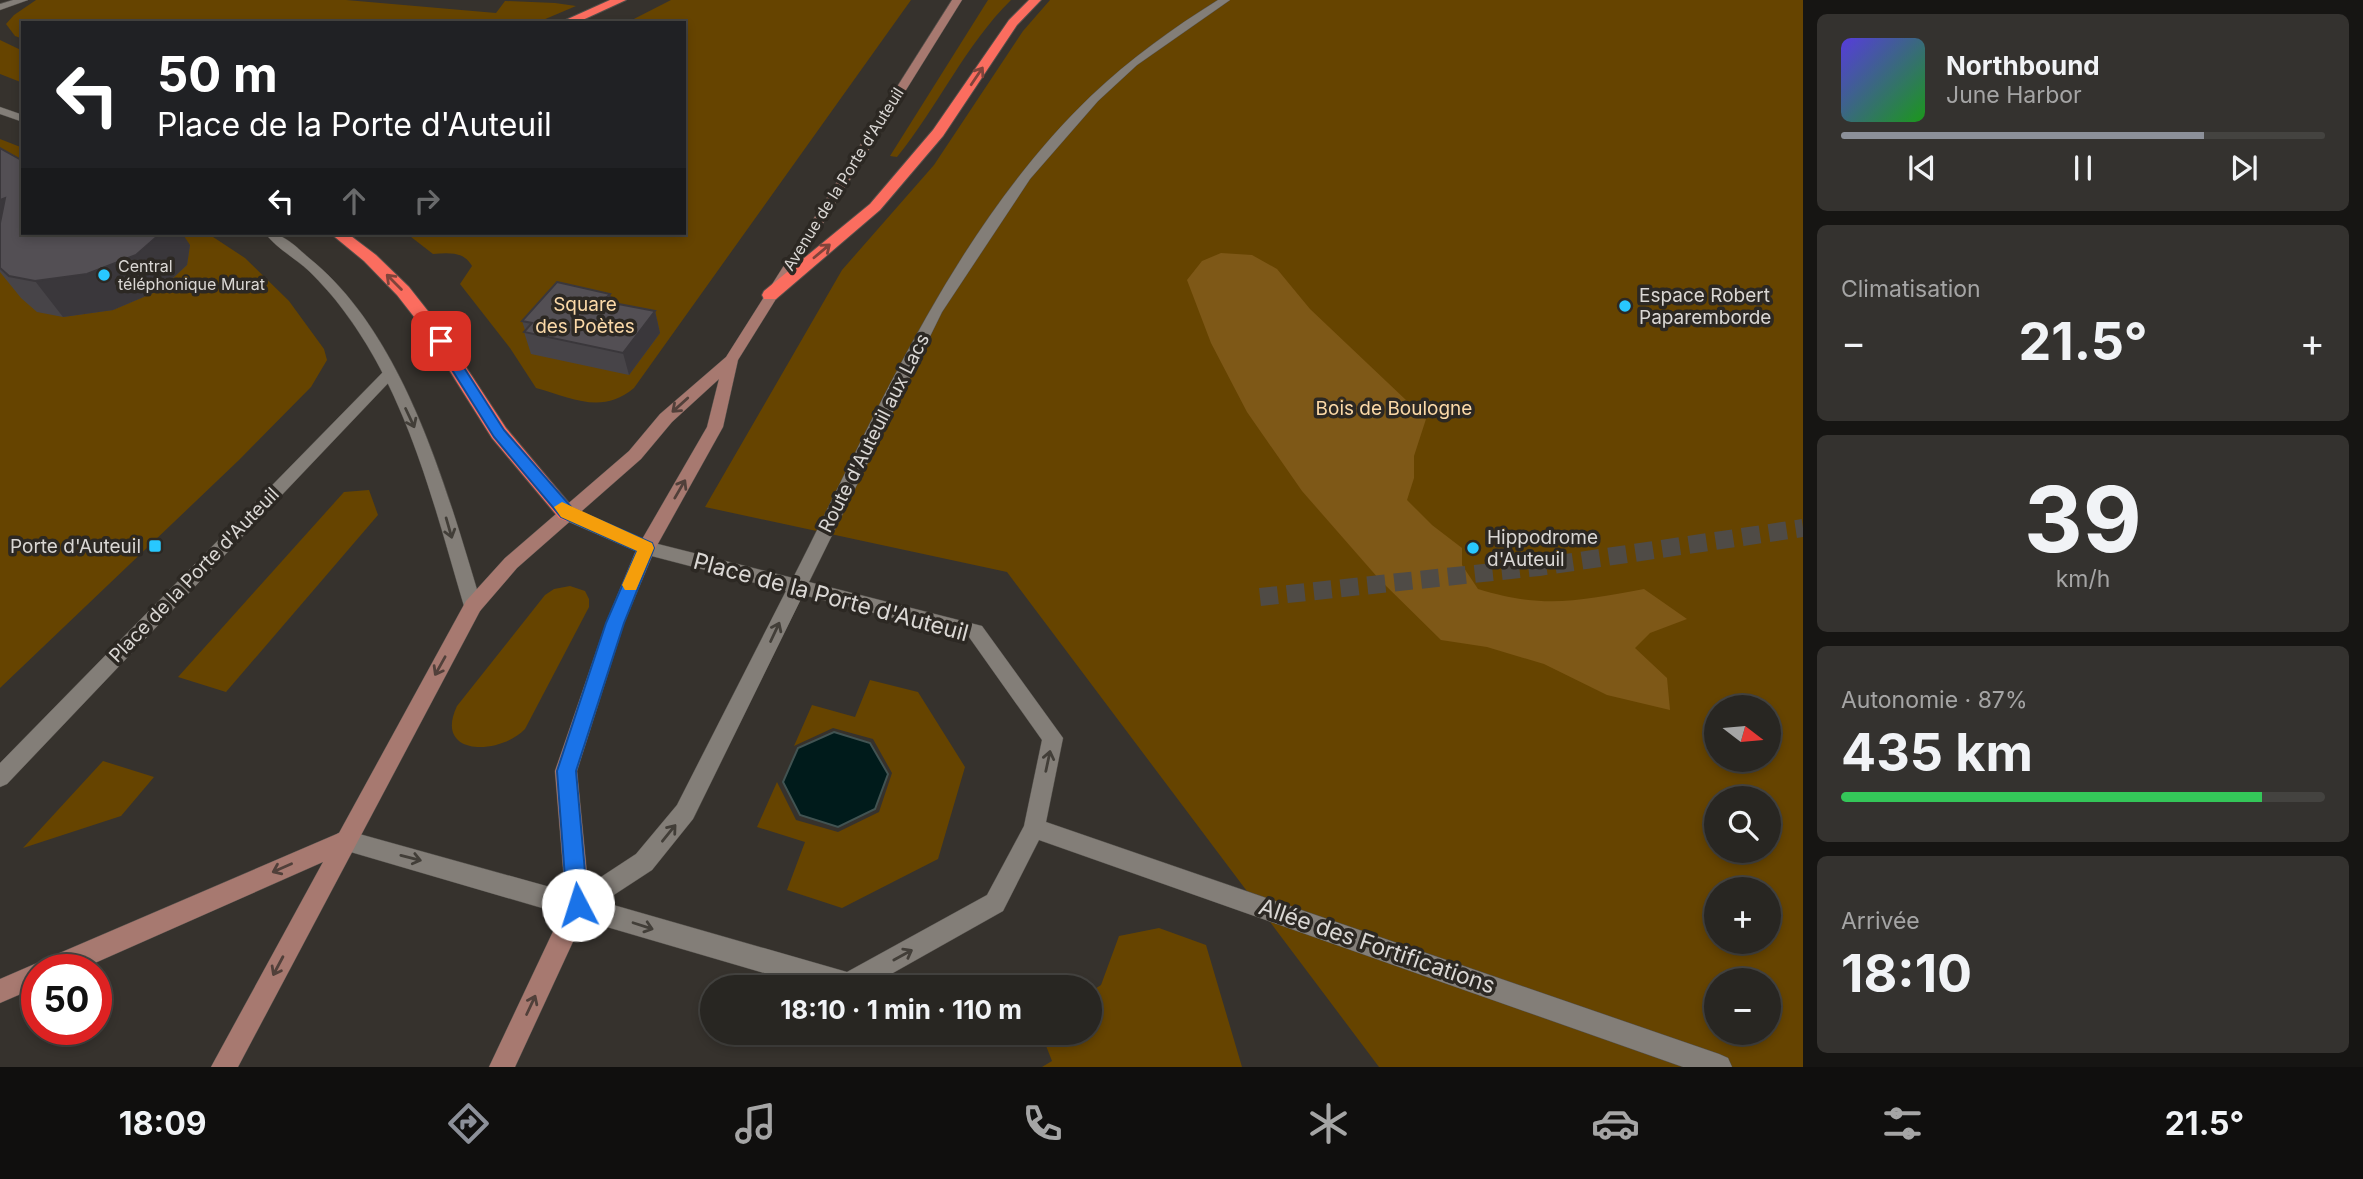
<!DOCTYPE html>
<html lang="fr">
<head>
<meta charset="utf-8">
<style>
  :root { --surface:#282622; --page:#34322f; --text:#f1f3f6; --muted:#a5a5a5; --line:#444340; --accent:#8c9099 }
  body { margin:0; font-family:Inter,sans-serif; background:var(--page); color:var(--text); height:100vh; display:flex; flex-direction:column; font-size:26px; white-space:nowrap }
  * { box-sizing:border-box; margin:0 }
  p { font-size:23px; color:var(--muted) }
  .icon { flex:none; width:38px; height:38px; fill:none; stroke:currentColor; stroke-width:2; stroke-linecap:round; stroke-linejoin:round }
  .map { position:relative; flex:1; overflow:hidden }
  .panel { display:flex; flex-direction:column; gap:14px; padding:14px; background:#161513; width:560px }
  .panel>* { flex:none }
  .top-card { position:absolute; left:21px; top:21px; width:665px; height:214px; border-radius:0px; box-shadow:0 4px 10px #0003,0 0 0 2px var(--line); background:#202124; color:#fff; overflow:hidden }
  .needle { width:46px; rotate:106deg }
  .buttons { position:absolute; left:1704px; top:695px; display:grid; gap:14px }
  .buttons a { display:grid; place-items:center; width:77px; height:77px; border-radius:50%; background:var(--surface); box-shadow:0 4px 10px #0003,0 0 0 2px var(--line); font-size:35px }
  .speed { position:absolute; left:21px; top:954px; display:flex; gap:14px; font-size:35px; font-weight:700; text-align:center }
  .speed>* { display:grid; place-content:center; width:91px; height:91px; border-radius:50%; background:var(--surface); box-shadow:0 4px 10px #0003,0 0 0 2px var(--line); line-height:1 }
  .speed .limit { border:10px solid #d22; background:#fff; color:#111 }
  .pin { position:absolute; display:grid; place-items:center; width:60px; height:60px; color:#fff; margin:-30px; border-radius:14px; box-shadow:0 4px 10px #0006 }
  .me { position:absolute; width:77px; margin:-38px; rotate:355deg; stroke-linejoin:round; filter:drop-shadow(0 0 5px #0008) }
  .turn { display:flex; align-items:center; gap:24px; height:147px; padding:0 21px; font-size:32px }
  .turn .icon { width:91px; height:91px; stroke-width:2.5 }
  .turn b { display:block; font-size:49px; line-height:60px }
  .lanes { display:flex; align-items:center; height:66px; padding:0 21px; background:#0003; justify-content:center; gap:35px; direction:ltr }
  .lanes .off { opacity:.35 }
  .big { font-size:52px; font-weight:700; line-height:1.1 }
  .panel .tile { flex:1; display:flex; flex-direction:column; justify-content:center; gap:10px; min-width:0; padding:0 24px; border-radius:10px; background:var(--page) }
  .panel .dial { align-items:center; gap:0 }
  .dial b { font-size:91px; line-height:1 }
  .song { display:flex; align-items:center; gap:21px }
  .cover { width:84px; height:84px; border-radius:10px; background:linear-gradient(135deg,hsl(250 70% 55%),hsl(120 70% 35%)) }
  .played { height:7px; border-radius:4px; background:linear-gradient(90deg,var(--accent) 75%,var(--line) 75%) }
  .keys { display:flex; justify-content:space-around; direction:ltr }
  .heat { display:flex; justify-content:space-between; align-items:center; font-size:38px; direction:ltr }
  .charge { height:10px; border-radius:5px; background:linear-gradient(90deg,#34c759 87%,var(--line) 0) }
  .trip { position:absolute; left:700px; top:975px; width:402px; height:70px; border-radius:35px; background:var(--surface); box-shadow:0 4px 10px #0003,0 0 0 2px var(--line); font-weight:700; line-height:70px; text-align:center }
  .menu { display:flex; height:112px; justify-content:space-around; align-items:center; background:#100f0e; color:var(--muted) }
  .menu .icon { width:49px; height:49px }
  .menu .active { color:var(--accent) }
  .menu b { font-size:32px; color:var(--text) }
  main { display:flex; flex:1; min-height:0 }
  .map>svg:first-child { display:block }
  .green { fill:#640; fill-rule:evenodd }
  .forest { fill:#7e5817 }
  .water { fill:#001b1b; stroke:#415352; stroke-width:2 }
  .lines { fill:none; stroke-linecap:round; stroke-linejoin:round }
  .street-tunnel { stroke:#4f4b46; stroke-width:18; stroke-dasharray:18 9; stroke-linecap:butt }
  .lane-casing { stroke:#524f4a; stroke-width:1 }
  .street-casing { stroke:#524f4a; stroke-width:1 }
  .secondary-casing { stroke:#524f4a; stroke-width:1 }
  .highway-casing { stroke:#524f4a; stroke-width:2 }
  .lane { fill:#837e78; fill-rule:evenodd }
  .street { fill:#837e78; fill-rule:evenodd }
  .secondary { fill:#a77970; fill-rule:evenodd }
  .highway { fill:#fb6d5f; fill-rule:evenodd }
  .wall { fill:#474448 }
  .shaded-wall { fill:#3a373b }
  .building { fill:#534f54; stroke:#3a373b; stroke-width:2 }
  .oneway { stroke:#7f443b }
  .oneway2 { stroke:#51403a }
  .oneway3 { stroke:#423e38 }
  .route { fill:#1a73e8; stroke:#114b97; stroke-width:2 }
  .slow { fill:#f59e0b }
  .poi-dot { fill:#28c8ff; stroke:#2c2823; stroke-width:2.5 }
  .labels { text-anchor:middle; dominant-baseline:central; stroke-width:7; stroke-linejoin:round; paint-order:stroke }
  .far-street-label { font-size:16px; fill:#dad7d4; stroke:#2c2823 }
  .far-poi-label { font-size:16px; fill:#dad7d4; stroke:#2c2823; text-anchor:start }
  .poi-label { font-size:19px; fill:#dad7d4; stroke:#2c2823; text-anchor:start }
  .park-label { font-size:19px; fill:#fbd9a8; stroke:#2c2823 }
  .street-label { font-size:19px; fill:#dad7d4; stroke:#2c2823 }
  .near-street-label { font-size:23px; fill:#dad7d4; stroke:#2c2823 }
</style>
</head>
<body>
<main>
<div class="map">
<svg width="1803" height="1067" viewBox="0 0 1803 1067">
  <rect width="100%" height="100%" fill="#36322d"/>
  <g class="green">
    <path d="M 36,0 L 346,0 L 496,13 L 505,1 L 555,3 L 576,6 L 536,23 L 23,23 L 23,39 L 15,36 L 6,24 L 14,15 Z"/>
    <path d="M 671,0 L 911,0 L 634,388 C 602,415 572,398 536,388 L 510,348 L 460,284 L 472,266 C 464,251 448,253 433,254 L 406,233 L 684,233 L 684,23 L 626,23 Z"/>
    <path d="M 988,0 L 1011,0 C 966,44 937,108 897,157 L 890,156 Z"/>
    <path d="M 1050,0 L 1803,0 L 1803,1067 L 1379,1067 L 1007,572 L 705,507 L 842,270 L 934,165 L 1023,31 ZM 1717,707 L 1769,707 L 1769,760 L 1717,760 ZM 1717,798 L 1769,798 L 1769,850 L 1717,850 ZM 1717,889 L 1769,889 L 1769,942 L 1717,942 ZM 1717,980 L 1769,980 L 1769,1032 L 1717,1032 Z"/>
    <path d="M 0,40 L 23,51 L 23,83 L 0,74 Z"/>
    <path d="M 0,139 L 23,148 L 23,233 L 207,233 L 245,258 L 289,301 L 324,349 L 327,360 L 311,387 L 239,460 L 0,688 Z"/>
    <path d="M 369,490 L 378,515 L 226,692 L 178,677 L 344,492 Z"/>
    <path d="M 570,586 L 585,591 L 589,599 L 589,607 L 525,729 C 499,756 433,756 457,706 L 545,595 L 554,589 Z"/>
    <path d="M 870,680 L 918,692 L 965,767 L 938,859 L 842,908 L 787,890 L 805,842 L 757,827 L 777,782 L 796,820 L 838,832 L 879,812 L 892,773 L 873,739 L 833,728 L 794,746 L 812,705 L 855,717 Z"/>
    <path d="M 103,761 L 154,777 L 121,816 L 23,848 Z"/>
    <path d="M 1159,928 L 1206,945 L 1242,1067 L 1042,1067 L 1052,1061 L 1041,1033 L 1090,1032 L 1090,992 L 1101,985 L 1119,936 Z"/>
  </g>
  <path class="forest" d="M 1221,253 L 1252,255 L 1277,269 L 1310,309 L 1426,419 L 1414,456 L 1414,478 L 1407,500 L 1432,525 L 1462,548 L 1462,565 L 1478,589 C 1542,609 1579,601 1644,589 L 1687,619 L 1650,633 L 1635,648 L 1667,678 L 1670,710 L 1607,695 L 1544,664 L 1487,647 L 1441,640 L 1379,579 L 1302,491 L 1247,412 L 1211,343 L 1187,280 L 1202,261 Z"/>
  <path class="water" d="M 834,732 L 870,743 L 888,774 L 875,809 L 838,827 L 800,815 L 783,782 L 798,748 Z"/>
  <g class="lines">
    <path class="street-tunnel" d="M 1260,597 L 1539,567 L 1803,528"/>
    <g class="lane-casing">
      <g id="lane">
        <path d="M 13,0 L 28,0 L 0,10 L 0,4 Z"/>
        <path d="M 389,369 L 397,374 L 394,377 L 7,784 L 0,787 L 0,763 L 384,371 Z"/>
      </g>
    </g>
    <g class="street-casing">
      <g id="street">
        <path d="M 1218,0 L 1230,0 L 1137,65 L 1098,101 L 1030,179 L 942,312 L 809,582 L 982,626 L 1063,738 L 1046,822 L 1719,1054 L 1728,1058 L 1732,1067 L 1683,1067 L 1039,840 L 1003,911 L 868,987 L 812,987 L 337,848 L 334,841 L 337,834 L 345,830 L 575,894 L 636,854 L 677,805 L 786,591 L 640,553 L 560,518 L 557,513 L 560,508 L 572,508 L 650,542 L 793,578 C 878,411 954,228 1091,96 C 1130,59 1173,28 1218,0 ZM 803,595 L 969,637 L 1042,740 L 1024,826 L 987,895 L 847,972 L 603,902 L 652,870 L 693,819 Z"/>
        <path d="M 0,107 L 23,115 L 23,122 L 0,114 Z"/>
        <path d="M 265,233 C 284,233 295,246 309,258 C 406,336 447,491 482,606 L 480,611 L 473,613 L 466,611 L 464,606 C 434,505 408,396 344,311 C 334,297 321,283 309,271 C 295,258 276,248 265,233 Z"/>
      </g>
    </g>
    <g class="secondary-casing">
      <path id="secondary" d="M 952,0 L 962,0 L 738,360 L 723,427 L 655,549 L 624,623 L 577,771 L 590,905 L 515,1067 L 489,1067 L 566,904 L 555,771 L 606,623 L 637,548 L 707,427 L 719,379 L 672,422 L 641,459 L 517,568 L 480,611 L 238,1067 L 211,1067 L 323,862 L 79,970 L 37,970 L 37,987 L 0,1003 L 0,979 L 37,963 L 40,964 L 41,961 L 339,833 L 466,601 L 505,558 L 629,451 L 660,414 L 726,357 Z"/>
    </g>
    <g class="highway-casing">
      <g id="highway">
        <path d="M 610,0 L 626,0 L 576,23 L 559,23 Z"/>
        <path d="M 1029,0 L 1041,0 L 1017,25 L 943,136 L 880,210 L 776,299 L 764,299 L 762,295 L 764,291 L 870,204 L 933,130 L 1009,20 Z"/>
        <path d="M 330,233 L 347,233 L 376,255 L 409,287 L 435,320 L 506,428 L 573,508 L 576,513 L 573,518 L 566,521 L 559,518 L 492,438 L 422,327 L 397,295 L 364,261 Z"/>
      </g>
    </g>
    <use href="#lane" class="lane"/>
    <use href="#street" class="street"/>
    <use href="#secondary" class="secondary"/>
    <use href="#highway" class="highway"/>
  </g>
  <g class="wall">
    <path d="M 0,148 L 23,233 L 190,245 L 187,265 L 160,290 L 113,310 L 63,317 L 37,312 L 21,298 L 0,272 Z"/>
    <path d="M 610,294 L 612,303 L 655,311 L 660,333 L 629,375 L 531,354 L 524,332 L 525,330 L 522,321 Z"/>
  </g>
  <g class="shaded-wall">
    <path d="M 5,198 L 0,247 L 0,200 Z"/>
    <path d="M 161,233 L 182,233 L 190,245 L 187,265 L 160,290 L 113,310 L 63,317 L 35,281 Z"/>
    <path d="M 610,294 L 615,315 L 603,301 Z"/>
    <path d="M 655,311 L 660,333 L 629,375 L 623,353 Z"/>
  </g>
  <g class="building">
    <path d="M 0,148 L 23,161 L 23,233 L 161,233 L 136,255 L 87,274 L 35,281 L 9,276 L 0,268 L 0,223 L 5,198 L 0,200 Z"/>
    <path d="M 557,282 L 610,294 L 603,301 L 655,311 L 623,353 L 524,332 L 532,323 L 522,321 Z"/>
  </g>
  <defs><path id="oneway-shaft" d="M-6 0H5M1.5-3L5.5 0L1.5 3" fill="none" stroke-width="1.6" stroke-linecap="round" stroke-linejoin="round" transform="scale(1.75)"/></defs>
  <g class="oneway">
    <use href="#oneway-shaft" transform="translate(977 76) rotate(-56)"/>
    <use href="#oneway-shaft" transform="translate(822 251) rotate(-40)"/>
    <use href="#oneway-shaft" transform="translate(394 282) rotate(-135)"/>
  </g>
  <g class="oneway2">
    <use href="#oneway-shaft" transform="translate(680 405) rotate(138)"/>
    <use href="#oneway-shaft" transform="translate(680 489) rotate(-60)"/>
    <use href="#oneway-shaft" transform="translate(440 666) rotate(119)"/>
    <use href="#oneway-shaft" transform="translate(282 868) rotate(156)"/>
    <use href="#oneway-shaft" transform="translate(278 966) rotate(118)"/>
    <use href="#oneway-shaft" transform="translate(531 1005) rotate(-65)"/>
  </g>
  <g class="oneway3">
    <use href="#oneway-shaft" transform="translate(410 418) rotate(65)"/>
    <use href="#oneway-shaft" transform="translate(449 528) rotate(74)"/>
    <use href="#oneway-shaft" transform="translate(775 632) rotate(-65)"/>
    <use href="#oneway-shaft" transform="translate(1048 761) rotate(-78)"/>
    <use href="#oneway-shaft" transform="translate(669 833) rotate(-51)"/>
    <use href="#oneway-shaft" transform="translate(411 858) rotate(14)"/>
    <use href="#oneway-shaft" transform="translate(643 926) rotate(18)"/>
    <use href="#oneway-shaft" transform="translate(903 955) rotate(-29)"/>
  </g>
  <path class="route" d="M 441,337 L 445,338 L 504,430 L 572,508 L 652,543 L 654,548 L 624,623 L 576,771 L 588,905 L 585,912 L 578,915 L 570,912 L 567,905 L 557,771 L 606,623 L 637,551 L 561,517 L 494,437 L 434,341 Z"/>
  <path class="slow" d="M 562,502 L 652,543 L 654,548 L 636,590 L 625,590 L 622,585 L 637,551 L 561,517 L 554,507 Z"/>
  <g class="poi-dot">
    <circle cx="104" cy="275" r="7"/>
    <circle cx="1625" cy="306" r="7"/>
    <rect x="148" y="539" width="14" height="14" rx="3.5"/>
    <circle cx="1473" cy="548" r="7"/>
  </g>
  <g class="labels">
    <g class="far-street-label">
      <text transform="translate(843 179) rotate(-58)">Avenue de la Porte d'Auteuil</text>
    </g>
    <g class="far-poi-label">
      <text x="118" y="266">Central<tspan x="118" dy="18">téléphonique Murat</tspan></text>
    </g>
    <g class="poi-label">
      <text x="1639" y="295">Espace Robert<tspan x="1639" dy="22">Paparemborde</tspan></text>
      <text x="1487" y="537">Hippodrome<tspan x="1487" dy="22">d'Auteuil</tspan></text>
      <text x="141" y="546" text-anchor="end">Porte d'Auteuil</text>
    </g>
    <g class="park-label">
      <text x="585" y="304">Square<tspan x="585" dy="22">des Poètes</tspan></text>
      <text x="1394" y="408">Bois de Boulogne</text>
    </g>
    <g class="street-label">
      <text transform="translate(874 433) rotate(-63)">Route d'Auteuil aux Lacs</text>
      <text transform="translate(194 575) rotate(-46)">Place de la Porte d'Auteuil</text>
    </g>
    <g class="near-street-label">
      <text transform="translate(831 597) rotate(15)">Place de la Porte d'Auteuil</text>
      <text transform="translate(1377 946) rotate(19)">Allée des Fortifications</text>
    </g>
  </g>
</svg>
<div class="buttons">
<a><svg class="needle" viewBox="-14 -14 28 28"><path d="M0-13l5 13h-10z" fill="#e53935"/><path d="M0 13l5-13h-10z" fill="#a5a5a5"/></svg></a>
<a><svg class="icon" aria-label="search" viewBox="0 0 24 24"><circle cx="10" cy="10" r="6"/><path d="M15 15l6 6"/></svg></a>
<a>+</a>
<a>−</a>
</div>
<div class="speed"><div class="limit">50</div></div>
<div class="pin" style="left:441px;top:341px;background:#d93025"><svg class="icon" aria-label="arrive" viewBox="0 0 24 24"><path d="M6 21V4h12l-3 4 3 4H6"/></svg></div>
<svg class="me" style="left:578px;top:905px" viewBox="-20 -20 40 40"><circle r="19" fill="#fff"/><path d="M0-13L10 11 0 6-10 11z" fill="#1a73e8"/></svg>
<div class="trip">18:10 · 1 min · 110 m</div>
<div class="top-card">
<div class="turn"><svg class="icon" aria-label="left" viewBox="0 0 24 24"><path d="M17 20v-9H6M10 6l-5 5 5 5"/></svg><div><b>50 m</b>Place de la Porte d'Auteuil</div></div>
<div class="lanes"><svg class="icon" aria-label="left" viewBox="0 0 24 24"><path d="M17 20v-9H6M10 6l-5 5 5 5"/></svg><svg class="icon off" aria-label="ahead" viewBox="0 0 24 24"><path d="M12 20V5M6 11l6-6 6 6"/></svg><svg class="icon off" aria-label="right" viewBox="0 0 24 24"><path d="M7 20v-9h11M14 6l5 5-5 5"/></svg></div>
</div>
</div>
<section class="panel">
<div class="tile">
<div class="song"><i class="cover"></i><div><b>Northbound</b><p>June Harbor</p></div></div>
<div class="played"></div>
<div class="keys"><svg class="icon" aria-label="previous" viewBox="0 0 24 24"><path d="M18 5L8 12l10 7zM5 5v14"/></svg><svg class="icon" aria-label="pause" viewBox="0 0 24 24"><path d="M8 5v14M16 5v14"/></svg><svg class="icon" aria-label="next" viewBox="0 0 24 24"><path d="M6 5l10 7-10 7zM19 5v14"/></svg></div>
</div>
<div class="tile"><p>Climatisation</p>
<div class="heat"><a>−</a><b class="big">21.5°</b><a>+</a></div>
</div>
<div class="tile dial"><b>39</b><p>km/h</p></div>
<div class="tile"><p>Autonomie · 87%</p><b class="big">435 km</b><div class="charge"></div></div>
<div class="tile"><p>Arrivée</p><b class="big">18:10</b></div>
</section>
</main>
<nav class="menu">
<b>18:09</b>
<svg class="icon active" aria-label="directions" viewBox="0 0 24 24"><path d="M12 3l9 9-9 9-9-9zM9 14v-3h6M13 9l2 2-2 2"/></svg>
<svg class="icon" aria-label="music" viewBox="0 0 24 24"><path d="M9 18V5l10-2v13"/><circle cx="6" cy="18" r="3"/><circle cx="16" cy="16" r="3"/></svg>
<svg class="icon" aria-label="phone" viewBox="0 0 24 24"><path d="M5 4h4l2 5-3 2q2 4 5 5l2-3 5 2v4C11 20 4 13 5 4z"/></svg>
<svg class="icon" aria-label="climate" viewBox="0 0 24 24"><path d="M12 3v18M4 7l16 10M4 17L20 7"/></svg>
<svg class="icon" aria-label="car" viewBox="0 0 24 24"><path d="M5 17H2v-5l4-1 3-4h7l3 4 3 1v5h-3M9 17h6M6 11h13"/><circle cx="7" cy="17" r="2"/><circle cx="17" cy="17" r="2"/></svg>
<svg class="icon" aria-label="filters" viewBox="0 0 24 24"><path d="M4 7h16M4 17h16"/><circle cx="9" cy="7" r="2"/><circle cx="15" cy="17" r="2"/></svg>
<b>21.5°</b>
</nav>
</body>
</html>
